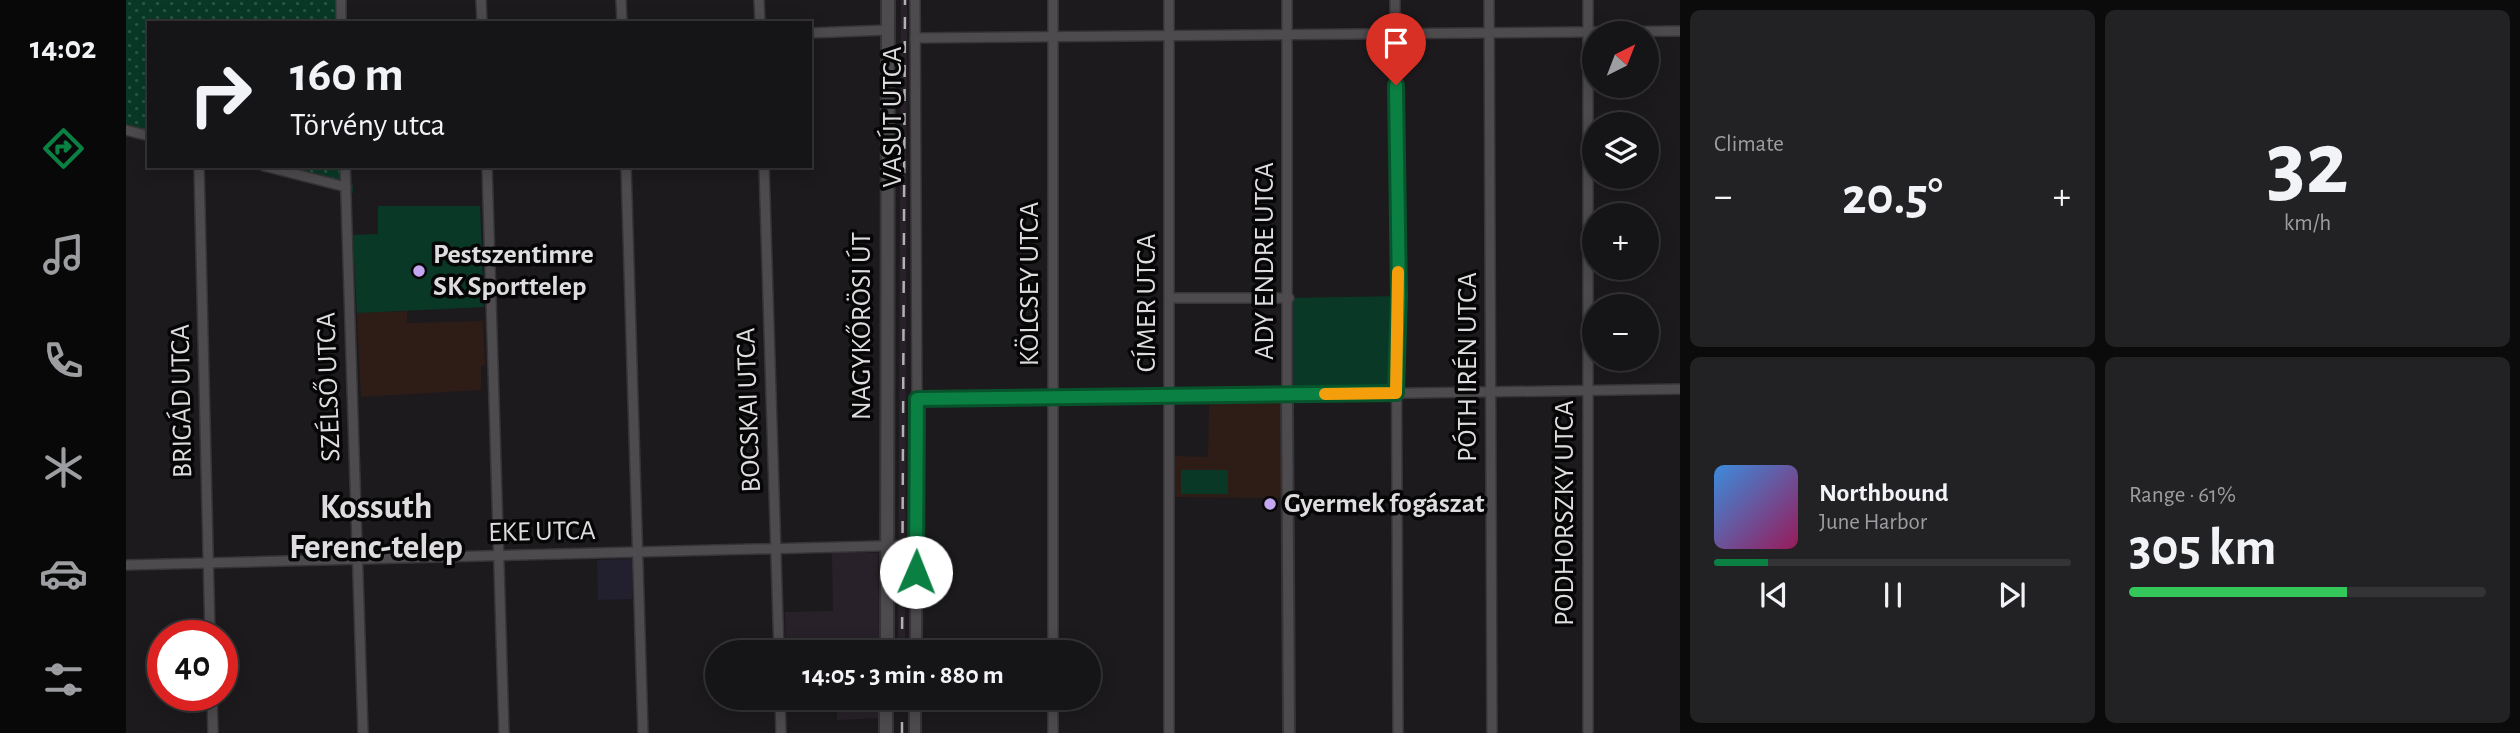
<!DOCTYPE html>
<html lang="en">
<head>
<meta charset="utf-8">
<style>
  :root { --surface:#151416; --page:#222123; --text:#f1f3f6; --muted:#9d9ea1; --line:#343335; --accent:#0b8043 }
  body { margin:0; font-family:"Alegreya Sans",sans-serif; background:var(--page); color:var(--text); height:100vh; display:flex; flex-direction:column; font-size:26px; white-space:nowrap }
  * { box-sizing:border-box; margin:0 }
  p { font-size:23px; color:var(--muted) }
  .icon { flex:none; width:38px; height:38px; fill:none; stroke:currentColor; stroke-width:2; stroke-linecap:round; stroke-linejoin:round }
  .map { position:relative; flex:1; overflow:hidden }
  .drawer { display:flex; flex-direction:column; gap:10px; padding:10px; background:#0c0b0c; width:840px }
  .drawer>* { flex:none }
  .banner { position:absolute; left:21px; top:21px; width:665px; height:147px; border-radius:0px; box-shadow:0 4px 18px #0003,0 0 0 2px var(--line); background:#151416; color:var(--text); overflow:hidden }
  .needle { width:46px; rotate:42deg }
  .tools { position:absolute; left:1456px; top:21px; display:grid; gap:14px }
  .tools a { display:grid; place-items:center; width:77px; height:77px; border-radius:50%; background:var(--surface); box-shadow:0 4px 18px #0003,0 0 0 2px var(--line); font-size:35px }
  .speed { position:absolute; left:21px; top:620px; display:flex; gap:14px; font-size:35px; font-weight:700; text-align:center }
  .speed>* { display:grid; place-content:center; width:91px; height:91px; border-radius:50%; background:var(--surface); box-shadow:0 4px 18px #0003,0 0 0 2px var(--line); line-height:1 }
  .speed .limit { border:10px solid #d22; background:#fff; color:#111 }
  .pin { position:absolute; display:grid; place-items:center; width:60px; height:60px; color:#fff; margin:-72px -30px; border-radius:50% 50% 50% 0; rotate:-45deg; box-shadow:0 0 7px #0007 }
  .pin .icon { rotate:45deg }
  .me { position:absolute; width:77px; margin:-38px; rotate:1deg; stroke-linejoin:round; filter:drop-shadow(0 0 5px #0008) }
  .turn { display:flex; align-items:center; gap:24px; height:147px; padding:0 28px; font-size:32px }
  .turn .icon { width:91px; height:91px; stroke-width:2.5 }
  .turn b { display:block; font-size:49px; line-height:60px }
  .big { font-size:52px; font-weight:700; line-height:1.1 }
  .drawer .widget { flex:1; display:flex; flex-direction:column; justify-content:center; gap:10px; min-width:0; padding:0 24px; border-radius:10px; background:var(--page) }
  .drawer .dial { align-items:center; gap:0 }
  .dial b { font-size:91px; line-height:1 }
  .song { display:flex; align-items:center; gap:21px }
  .cover { width:84px; height:84px; border-radius:10px; background:linear-gradient(135deg,hsl(210 70% 55%),hsl(330 70% 35%)) }
  .played { height:7px; border-radius:4px; background:linear-gradient(90deg,var(--accent) 15%,var(--line) 15%) }
  .keys { display:flex; justify-content:space-around; direction:ltr }
  .heat { display:flex; justify-content:space-between; align-items:center; font-size:38px; direction:ltr }
  .charge { height:10px; border-radius:5px; background:linear-gradient(90deg,#34c759 61%,var(--line) 0) }
  .drawer .tiles { flex:1; display:grid; gap:10px; grid-template-columns:repeat(2,1fr) }
  .trip { position:absolute; left:579px; top:640px; width:396px; height:70px; border-radius:35px; background:var(--surface); box-shadow:0 4px 18px #0003,0 0 0 2px var(--line); font-weight:700; line-height:70px; text-align:center }
  main { display:flex; flex:1; min-height:0 }
  .tab-bar { display:flex; flex-direction:column; width:126px; justify-content:space-around; align-items:center; background:#080809; color:var(--muted) }
  .tab-bar .icon { width:49px; height:49px }
  .tab-bar .active { color:var(--accent) }
  .tab-bar b { font-size:32px; color:var(--text) }
  .map>svg:first-child { display:block }
  .built { fill:#282129 }
  .education { fill:#2e1d17 }
  .medical { fill:#221f2f }
  .grass { fill:url(#grass-dots) }
  .park { fill:#093926 }
  .lines { fill:none; stroke-linecap:round; stroke-linejoin:round }
  .minor-casing { stroke:#363436; stroke-width:12 }
  .tertiary-casing { stroke:#363436; stroke-width:14 }
  .secondary-casing { stroke:#363436; stroke-width:16 }
  .minor { stroke:#4e4b4f; stroke-width:9 }
  .tertiary { stroke:#4e4b4f; stroke-width:10 }
  .secondary { stroke:#4e4b4f; stroke-width:12 }
  .rail { stroke:#b2b0b2; stroke-width:2.5; stroke-dasharray:12 12; stroke-linecap:butt }
  .route-casing { stroke:#07532c; stroke-width:18 }
  .route { stroke:#0b8043; stroke-width:12 }
  .slow { stroke:#f59e0b; stroke-width:12 }
  .poi-dot { fill:#c4a7f1; stroke:#060607; stroke-width:2.5 }
  .labels { text-anchor:middle; dominant-baseline:central; stroke-width:7; stroke-linejoin:round; paint-order:stroke }
  .street-label { font-size:28px; fill:#dedcde; stroke:#060607 }
  .poi-label { font-size:28px; font-weight:bold; fill:#dedcde; stroke:#060607; text-anchor:start }
  .district-label { font-size:35px; font-weight:bold; fill:#dedcde; stroke:#060607 }
</style>
</head>
<body>
<main>
<nav class="tab-bar">
<b>14:02</b>
<svg class="icon active" aria-label="directions" viewBox="0 0 24 24"><path d="M12 3l9 9-9 9-9-9zM9 14v-3h6M13 9l2 2-2 2"/></svg>
<svg class="icon" aria-label="music" viewBox="0 0 24 24"><path d="M9 18V5l10-2v13"/><circle cx="6" cy="18" r="3"/><circle cx="16" cy="16" r="3"/></svg>
<svg class="icon" aria-label="phone" viewBox="0 0 24 24"><path d="M5 4h4l2 5-3 2q2 4 5 5l2-3 5 2v4C11 20 4 13 5 4z"/></svg>
<svg class="icon" aria-label="climate" viewBox="0 0 24 24"><path d="M12 3v18M4 7l16 10M4 17L20 7"/></svg>
<svg class="icon" aria-label="car" viewBox="0 0 24 24"><path d="M5 17H2v-5l4-1 3-4h7l3 4 3 1v5h-3M9 17h6M6 11h13"/><circle cx="7" cy="17" r="2"/><circle cx="17" cy="17" r="2"/></svg>
<svg class="icon" aria-label="filters" viewBox="0 0 24 24"><path d="M4 7h16M4 17h16"/><circle cx="9" cy="7" r="2"/><circle cx="15" cy="17" r="2"/></svg>
</nav>
<div class="map">
<svg width="1554" height="733" viewBox="0 0 1554 733">
  <defs>
    <pattern id="grass-dots" width="8" height="8" patternUnits="userSpaceOnUse" patternTransform="scale(1.75)"><rect width="8" height="8" fill="#093926"/><path d="M2 2h.1M6 6h.1" fill="none" stroke="#2c5545" stroke-width="1.8" stroke-linecap="round"/></pattern>
  </defs>
  <rect width="100%" height="100%" fill="#1c1a1d"/>
  <g class="built">
    <path d="M 775,0 L 781,0 L 779,653 L 772,653 Z"/>
    <path d="M 706,552 L 752,553 L 753,653 L 660,653 L 659,612 L 707,611 Z"/>
    <path d="M 711,698 L 754,698 L 754,718 L 711,720 Z"/>
  </g>
  <g class="education">
    <path d="M 281,311 L 281,323 L 357,321 L 359,365 L 355,366 L 355,390 L 235,397 L 231,313 Z"/>
    <path d="M 1083,402 L 1157,402 L 1157,498 L 1047,497 L 1047,456 L 1082,457 Z"/>
  </g>
  <path class="medical" d="M 506,559 L 506,599 L 472,600 L 471,560 Z"/>
  <g class="grass">
    <path d="M 0,0 L 219,0 L 220,23 L 23,23 L 23,140 L 0,135 Z"/>
    <path d="M 130,166 L 225,166 L 227,193 L 141,169 Z"/>
  </g>
  <g class="park">
    <path d="M 252,206 L 354,206 L 358,307 L 231,313 L 227,235 L 252,234 Z"/>
    <path d="M 1273,296 L 1270,393 L 1161,395 L 1163,298 Z"/>
    <rect x="1055" y="470" width="47" height="24"/>
  </g>
  <g class="lines">
    <g class="minor-casing">
      <g id="minor">
        <path d="M 215,0 L 215,23"/>
        <path d="M 355,0 L 356,23"/>
        <path d="M 495,0 L 496,23"/>
        <path d="M 633,0 L 634,23"/>
        <path d="M 789,0 L 791,399"/>
        <path d="M 927,0 L 927,653"/>
        <path d="M 1043,0 L 1043,733"/>
        <path d="M 1161,0 L 1161,395 L 1554,389"/>
        <path d="M 1269,0 L 1272,733"/>
        <path d="M 1363,0 L 1366,733"/>
        <path d="M 684,33 L 762,30"/>
        <path d="M 789,38 L 1554,31"/>
        <path d="M 0,130 L 23,136"/>
        <path d="M 73,166 L 84,635"/>
        <path d="M 138,166 L 220,187"/>
        <path d="M 219,166 L 237,733"/>
        <path d="M 361,166 L 378,733"/>
        <path d="M 500,166 L 517,733"/>
        <path d="M 638,166 L 653,653"/>
        <path d="M 1045,298 L 1163,298"/>
        <path d="M 0,565 L 791,545"/>
        <path d="M 86,695 L 87,733"/>
        <path d="M 654,698 L 655,733"/>
        <path d="M 927,698 L 927,733"/>
        <path d="M 1462,733 L 1462,0"/>
      </g>
    </g>
    <g class="tertiary-casing">
      <g id="tertiary">
        <path d="M 790,653 L 791,399 L 1161,395 L 1163,733"/>
        <path d="M 789,733 L 789,698"/>
      </g>
    </g>
    <g class="secondary-casing">
      <g id="secondary">
        <path d="M 761,653 L 762,0"/>
        <path d="M 760,733 L 760,698"/>
      </g>
    </g>
    <use href="#minor" class="minor"/>
    <use href="#tertiary" class="tertiary"/>
    <use href="#secondary" class="secondary"/>
    <g class="rail">
      <path d="M 776,653 L 779,0"/>
      <path d="M 776,698 L 776,733"/>
    </g>
  </g>
  <g class="lines">
    <g class="route-casing">
      <path id="route" d="M 790,572 L 791,399 L 1270,393 L 1273,296 L 1270,85"/>
    </g>
    <use href="#route" class="route"/>
    <path class="slow" d="M 1199,394 L 1270,393 L 1272,272"/>
  </g>
  <g class="poi-dot">
    <circle cx="293" cy="271" r="7"/>
    <circle cx="1144" cy="504" r="7"/>
  </g>
  <g class="labels">
    <g class="street-label">
      <text transform="translate(767 117) rotate(-90)">VASÚT UTCA</text>
      <text transform="translate(1139 261) rotate(-90)">ADY ENDRE UTCA</text>
      <text transform="translate(904 284) rotate(-90)">KÖLCSEY UTCA</text>
      <text transform="translate(1021 303) rotate(-90)">CÍMER UTCA</text>
      <text transform="translate(736 326) rotate(-90)">NAGYKŐRÖSI ÚT</text>
      <text transform="translate(1342 367) rotate(-90)">PÓTH IRÉN UTCA</text>
      <text transform="translate(203 387) rotate(-92)">SZÉLSŐ UTCA</text>
      <text transform="translate(56 401) rotate(-91)">BRIGÁD UTCA</text>
      <text transform="translate(623 410) rotate(-92)">BOCSKAI UTCA</text>
      <text transform="translate(1439 513) rotate(-90)">PODHORSZKY UTCA</text>
      <text transform="translate(416 532) rotate(-1)">EKE UTCA</text>
    </g>
    <g class="poi-label">
      <text x="307" y="255">Pestszentimre<tspan x="307" dy="32">SK Sporttelep</tspan></text>
      <text x="1158" y="504">Gyermek fogászat</text>
    </g>
    <g class="district-label">
      <text x="250" y="507">Kossuth<tspan x="250" dy="40">Ferenc-telep</tspan></text>
    </g>
  </g>
</svg>
<div class="tools">
<a><svg class="needle" viewBox="-14 -14 28 28"><path d="M0-13l5 13h-10z" fill="#e53935"/><path d="M0 13l5-13h-10z" fill="#9d9ea1"/></svg></a>
<a><svg class="icon" aria-label="layers" viewBox="0 0 24 24"><path d="M12 4l9 5-9 5-9-5zM3 14l9 5 9-5"/></svg></a>
<a>+</a>
<a>−</a>
</div>
<div class="speed"><div class="limit">40</div></div>
<div class="pin" style="left:1270px;top:85px;background:#d93025"><svg class="icon" aria-label="arrive" viewBox="0 0 24 24"><path d="M6 21V4h12l-3 4 3 4H6"/></svg></div>
<svg class="me" style="left:790px;top:572px" viewBox="-20 -20 40 40"><circle r="19" fill="#fff"/><path d="M0-13L10 11 0 6-10 11z" fill="#0b8043"/></svg>
<div class="trip">14:05 · 3 min · 880 m</div>
<div class="banner">
<div class="turn"><svg class="icon" aria-label="right" viewBox="0 0 24 24"><path d="M7 20v-9h11M14 6l5 5-5 5"/></svg><div><b>160 m</b>Törvény utca</div></div>
</div>
</div>
<section class="drawer">
<div class="tiles">
<div class="widget"><p>Climate</p>
<div class="heat"><a>−</a><b class="big">20.5°</b><a>+</a></div>
</div>
<div class="widget dial"><b>32</b><p>km/h</p></div>
<div class="widget">
<div class="song"><i class="cover"></i><div><b>Northbound</b><p>June Harbor</p></div></div>
<div class="played"></div>
<div class="keys"><svg class="icon" aria-label="previous" viewBox="0 0 24 24"><path d="M18 5L8 12l10 7zM5 5v14"/></svg><svg class="icon" aria-label="pause" viewBox="0 0 24 24"><path d="M8 5v14M16 5v14"/></svg><svg class="icon" aria-label="next" viewBox="0 0 24 24"><path d="M6 5l10 7-10 7zM19 5v14"/></svg></div>
</div>
<div class="widget"><p>Range · 61%</p><b class="big">305 km</b><div class="charge"></div></div>
</div>
</section>
</main>
</body>
</html>
